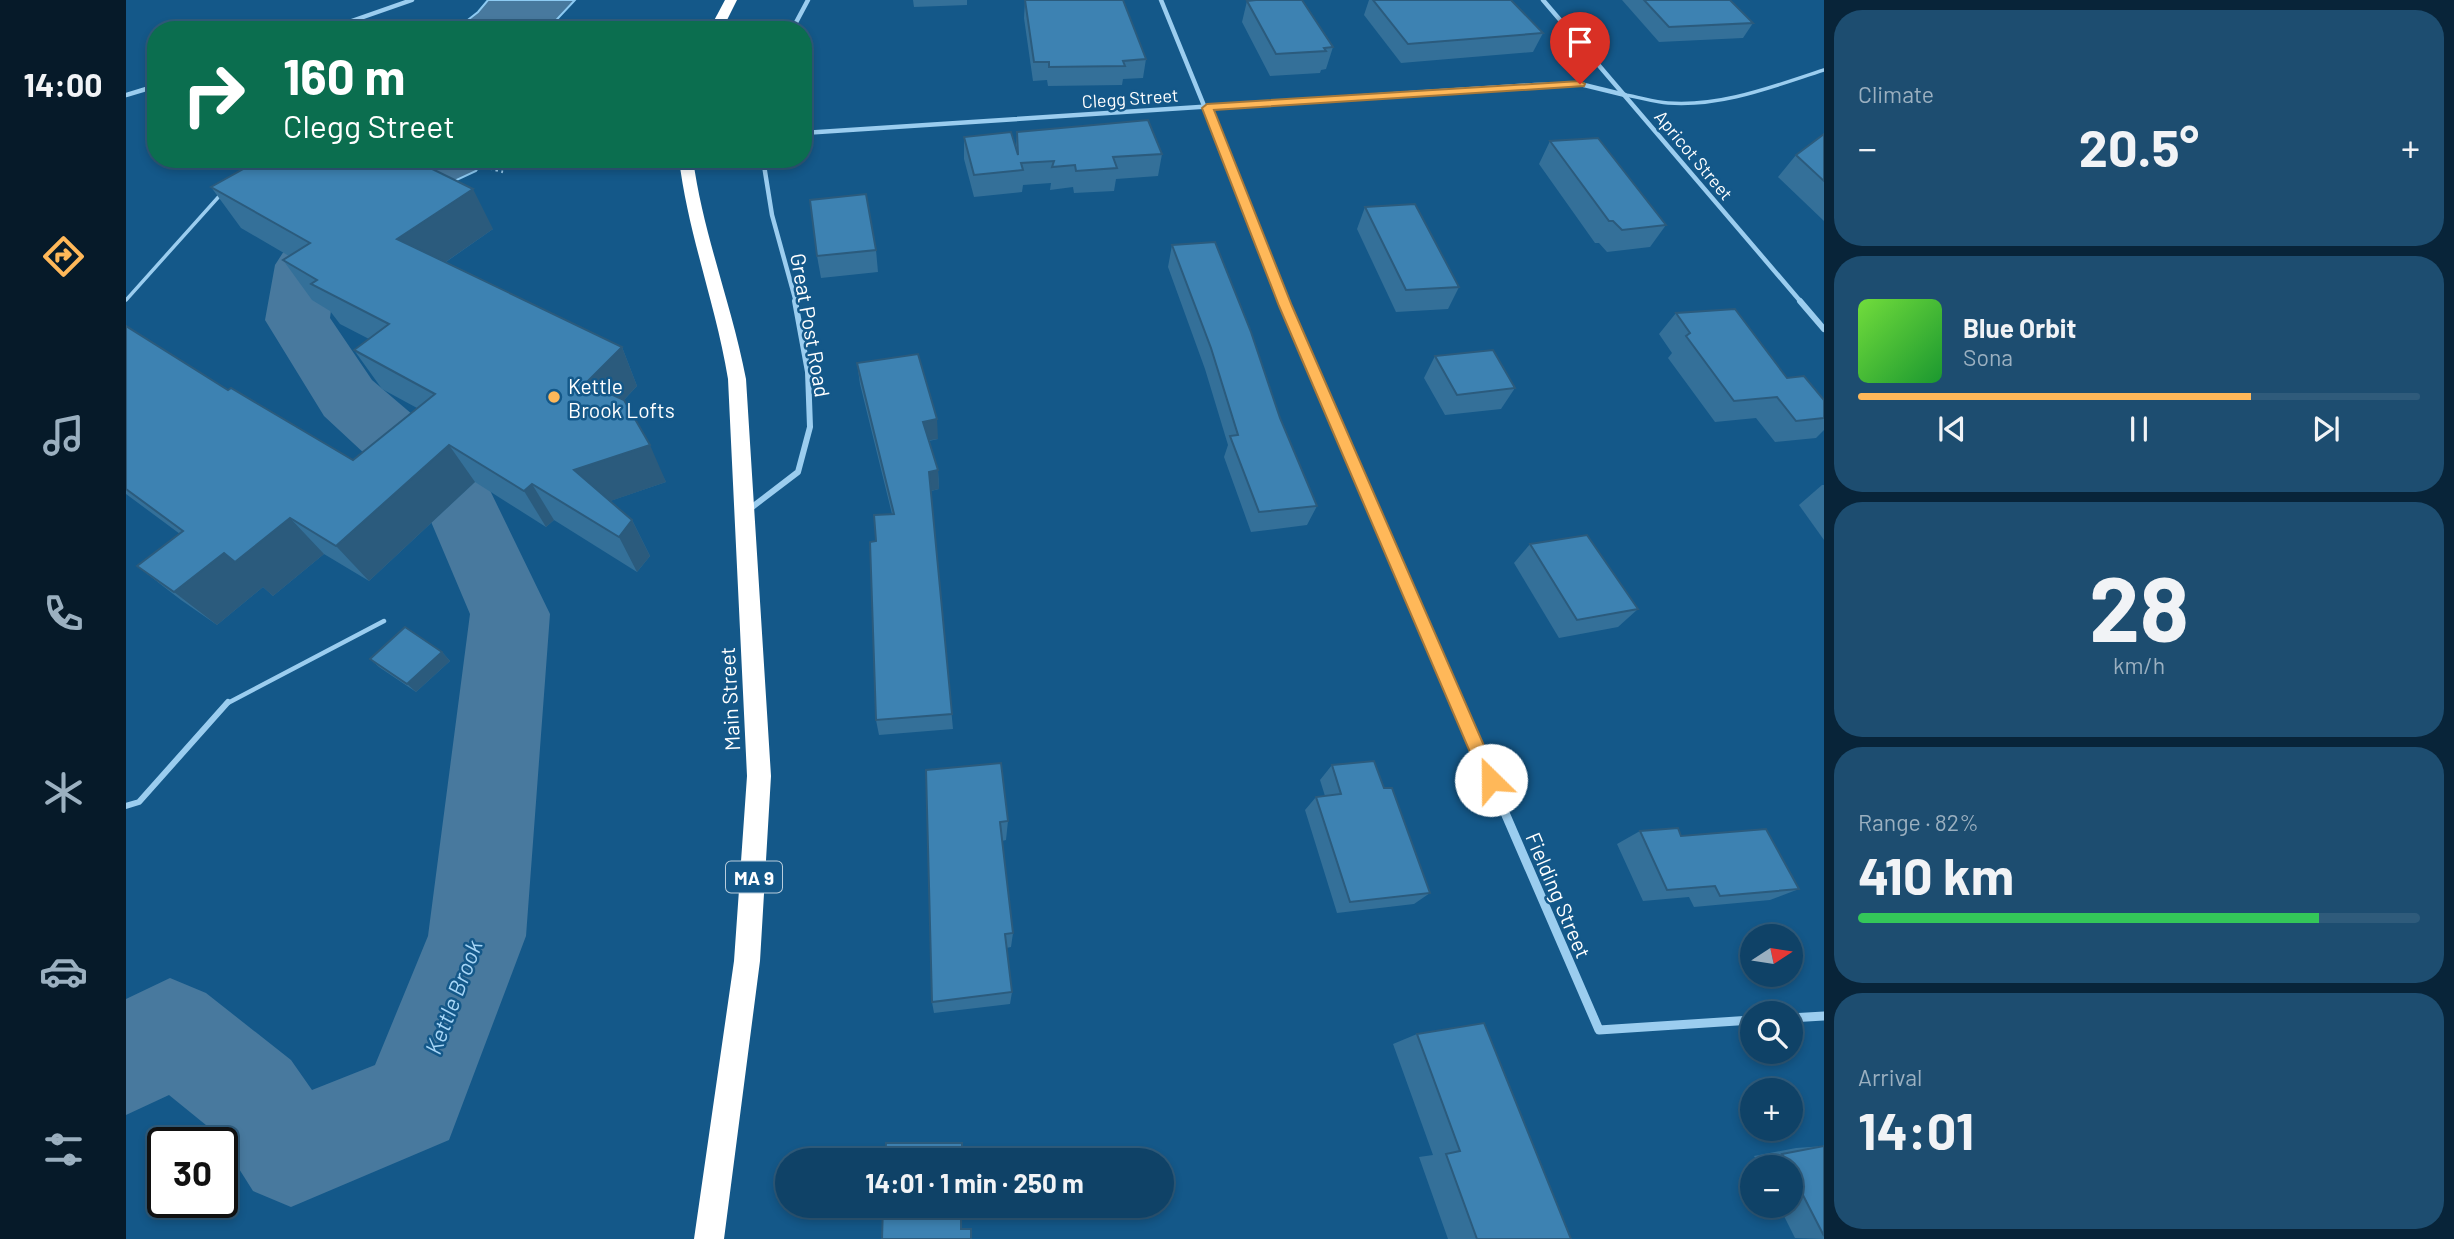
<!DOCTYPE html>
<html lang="en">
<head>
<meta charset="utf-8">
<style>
  :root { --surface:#0f4267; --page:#1d4d70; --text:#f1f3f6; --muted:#9bb0c0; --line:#2f5b7b; --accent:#ffb859 }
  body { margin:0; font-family:Barlow,sans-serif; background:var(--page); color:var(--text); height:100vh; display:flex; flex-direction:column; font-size:26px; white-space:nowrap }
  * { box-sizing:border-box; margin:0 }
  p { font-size:23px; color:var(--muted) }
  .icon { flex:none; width:38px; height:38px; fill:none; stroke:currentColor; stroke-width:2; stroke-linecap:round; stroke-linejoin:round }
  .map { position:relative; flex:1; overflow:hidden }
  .side { display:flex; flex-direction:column; gap:10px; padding:10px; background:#082439; width:630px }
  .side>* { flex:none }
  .guide { position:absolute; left:21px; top:21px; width:665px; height:147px; border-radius:28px; box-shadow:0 4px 10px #0003,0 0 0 2px var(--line); background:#0b6e4f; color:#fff; overflow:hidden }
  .needle { width:46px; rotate:78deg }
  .controls { position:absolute; left:1614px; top:924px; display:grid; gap:14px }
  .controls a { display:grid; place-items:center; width:63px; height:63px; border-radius:50%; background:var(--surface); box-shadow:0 4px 10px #0003,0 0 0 2px var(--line); font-size:35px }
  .speed { position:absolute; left:21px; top:1127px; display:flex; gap:14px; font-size:35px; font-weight:700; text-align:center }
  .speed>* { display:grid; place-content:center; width:91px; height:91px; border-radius:50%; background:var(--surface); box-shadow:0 4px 10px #0003,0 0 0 2px var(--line); line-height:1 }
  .speed .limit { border:4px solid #111; border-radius:10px; background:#fff; color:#111 }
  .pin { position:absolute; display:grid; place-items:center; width:60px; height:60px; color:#fff; margin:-72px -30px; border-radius:50% 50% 50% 0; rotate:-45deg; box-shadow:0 0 7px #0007 }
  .pin .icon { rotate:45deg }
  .me { position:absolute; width:77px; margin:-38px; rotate:337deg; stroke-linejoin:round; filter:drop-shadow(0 0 5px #0008) }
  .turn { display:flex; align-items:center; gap:24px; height:147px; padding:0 21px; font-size:32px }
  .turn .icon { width:91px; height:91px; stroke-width:2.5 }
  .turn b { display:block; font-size:49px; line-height:60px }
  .big { font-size:52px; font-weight:700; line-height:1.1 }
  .side .card { flex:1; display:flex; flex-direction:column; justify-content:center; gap:10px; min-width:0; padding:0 24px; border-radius:28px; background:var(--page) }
  .side .dial { align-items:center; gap:0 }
  .dial b { font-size:91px; line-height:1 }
  .song { display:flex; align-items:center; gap:21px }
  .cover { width:84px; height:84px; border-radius:10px; background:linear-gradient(135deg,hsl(100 70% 55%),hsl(130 70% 35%)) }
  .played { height:7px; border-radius:4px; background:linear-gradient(90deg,var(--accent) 70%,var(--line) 70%) }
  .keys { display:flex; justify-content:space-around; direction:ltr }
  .heat { display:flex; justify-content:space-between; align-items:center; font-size:38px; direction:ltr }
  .charge { height:10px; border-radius:5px; background:linear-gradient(90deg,#34c759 82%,var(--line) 0) }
  .trip { position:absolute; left:649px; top:1148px; width:399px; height:70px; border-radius:35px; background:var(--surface); box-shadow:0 4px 10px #0003,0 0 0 2px var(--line); font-weight:700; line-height:70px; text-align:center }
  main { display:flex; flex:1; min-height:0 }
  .tab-bar { display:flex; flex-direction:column; width:126px; justify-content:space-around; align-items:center; background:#061a29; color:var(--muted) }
  .tab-bar .icon { width:49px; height:49px }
  .tab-bar .selected { color:var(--accent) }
  .tab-bar b { font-size:32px; color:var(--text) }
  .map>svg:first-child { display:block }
  .water { fill:#48799e; stroke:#8dcaf2; stroke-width:2 }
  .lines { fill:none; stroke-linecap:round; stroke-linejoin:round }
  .river { fill:#48799e; fill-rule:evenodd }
  .path { stroke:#9bcdef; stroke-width:2.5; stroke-dasharray:2.5 3.5; stroke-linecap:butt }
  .lane-far2 { stroke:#9bcdef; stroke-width:3.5 }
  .lane-far1 { stroke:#9bcdef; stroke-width:4.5 }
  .lane { stroke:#9bcdef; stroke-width:6 }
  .street-far2 { stroke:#9bcdef; stroke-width:4.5 }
  .street-far1 { stroke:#9bcdef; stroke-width:6 }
  .street { stroke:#9bcdef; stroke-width:9 }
  .highway { fill:#fff; fill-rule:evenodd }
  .wall { fill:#347099 }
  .shaded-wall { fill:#2b5b7d }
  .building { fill:#3d82b2; stroke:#2b5b7d; stroke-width:2 }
  .route { fill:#ffb859; stroke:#a6783a; stroke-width:2 }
  .poi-dot { fill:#ffb859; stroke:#145889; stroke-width:2.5 }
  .labels { text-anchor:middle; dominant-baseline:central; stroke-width:5; stroke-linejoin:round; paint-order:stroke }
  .far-street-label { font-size:18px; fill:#fff; stroke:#145889 }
  .shield { fill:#145889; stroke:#b8cddc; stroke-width:2 }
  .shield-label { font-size:19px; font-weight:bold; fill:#fff }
  .street-label { font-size:21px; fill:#fff; stroke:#145889 }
  .poi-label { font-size:21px; fill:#fff; stroke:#145889; text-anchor:start }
  .water-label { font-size:23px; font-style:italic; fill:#a7d6f7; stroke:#145889 }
</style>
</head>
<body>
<main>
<nav class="tab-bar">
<b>14:00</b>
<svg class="icon selected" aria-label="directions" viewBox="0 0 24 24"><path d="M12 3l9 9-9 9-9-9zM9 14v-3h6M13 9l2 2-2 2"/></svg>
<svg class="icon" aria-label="music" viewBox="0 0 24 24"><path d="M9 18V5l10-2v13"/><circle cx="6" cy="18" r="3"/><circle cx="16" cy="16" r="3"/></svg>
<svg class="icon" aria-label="phone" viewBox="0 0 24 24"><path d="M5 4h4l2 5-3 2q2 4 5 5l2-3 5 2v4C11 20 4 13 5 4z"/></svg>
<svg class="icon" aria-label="climate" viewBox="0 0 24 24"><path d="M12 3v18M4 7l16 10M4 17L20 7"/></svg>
<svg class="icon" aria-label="car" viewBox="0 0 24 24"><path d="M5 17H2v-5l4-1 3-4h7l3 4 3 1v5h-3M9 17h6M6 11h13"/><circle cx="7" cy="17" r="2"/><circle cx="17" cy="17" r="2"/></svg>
<svg class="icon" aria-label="filters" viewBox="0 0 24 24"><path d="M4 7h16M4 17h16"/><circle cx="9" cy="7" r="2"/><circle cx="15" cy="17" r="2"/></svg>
</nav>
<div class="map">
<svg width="1698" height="1239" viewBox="0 0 1698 1239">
  <rect width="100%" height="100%" fill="#145889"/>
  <g class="water">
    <path d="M 362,0 L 449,0 L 421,30 L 329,30 L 352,12 Z"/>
    <path d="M 238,159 L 358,159 L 350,171 L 307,191 Z"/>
  </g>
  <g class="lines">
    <path class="river" d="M 180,245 L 202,251 L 211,265 L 204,318 L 246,380 L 321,444 L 331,463 L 327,471 L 332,469 L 358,478 L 424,614 L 400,936 L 323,1140 L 165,1207 L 127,1191 L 91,1134 L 43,1095 L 0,1115 L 0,999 L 44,978 L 80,993 L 165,1060 L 186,1090 L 249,1065 L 302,936 L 344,614 L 295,498 L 300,489 L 295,490 L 269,482 L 198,416 L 139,320 L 149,265 L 158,251 Z"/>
    <path class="path" d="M 329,159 L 377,172"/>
    <g class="lane-far2">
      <path d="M 1499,95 C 1513,97 1528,102 1542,103 C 1596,107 1648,86 1698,70"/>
      <path d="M 397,159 L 558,165"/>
      <path d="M 114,173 L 126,159"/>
      <path d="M 0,300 L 96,193"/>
    </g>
    <path class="lane-far1" d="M 100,704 L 258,621"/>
    <path class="lane" d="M 0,806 L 13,802 L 102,702"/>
    <g class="street-far2">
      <path d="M 1035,0 L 1158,302"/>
      <path d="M 1417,0 L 1675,302"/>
      <path d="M 200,30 L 286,0"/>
      <path d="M 666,30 L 682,0"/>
      <path d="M 0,95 L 30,86"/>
      <path d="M 677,133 L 1409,85 L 1454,84 L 1499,95"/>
      <path d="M 637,159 L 646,215 L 670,302"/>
    </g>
    <g class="street-far1">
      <path d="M 1157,301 L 1332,704"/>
      <path d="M 1674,301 L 1698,329"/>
      <path d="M 621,511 L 672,472 L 684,427 L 682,372 L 669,301"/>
    </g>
    <g class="street">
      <path d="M 1331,702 L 1473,1030 L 1626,1020"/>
      <path d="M 1664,1018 L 1698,1016"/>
    </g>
    <g class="highway">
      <path d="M 599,0 L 611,0 L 596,30 L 583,30 Z"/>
      <path d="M 553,159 L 567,159 C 577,234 606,305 620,379 L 645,776 L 634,961 L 598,1239 L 568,1239 L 608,961 L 621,776 L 602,379 C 590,305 562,234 553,159 Z"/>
    </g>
  </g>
  <g class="wall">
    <path d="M 787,0 L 841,0 L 841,5 L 788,7 Z"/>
    <path d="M 899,0 L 1020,59 L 1017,78 L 997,79 L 996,85 L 922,86 L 921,80 L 907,81 L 898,18 Z"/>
    <path d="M 1243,0 L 1385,0 L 1417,33 L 1407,52 L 1275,63 L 1238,15 Z"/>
    <path d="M 1496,0 L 1604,0 L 1627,23 L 1617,38 L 1533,42 Z"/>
    <path d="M 1121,1 L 1207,47 L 1200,69 L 1195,70 L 1194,73 L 1144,76 L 1116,22 Z"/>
    <path d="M 891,132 L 1036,154 L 1032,176 L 990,179 L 988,191 L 948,193 L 947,187 L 924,190 L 925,183 L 897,185 L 896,192 L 848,197 L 838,159 L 838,137 L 890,147 Z"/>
    <path d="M 1698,134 L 1698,221 L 1652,177 L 1670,155 Z"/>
    <path d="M 1424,141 L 1540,225 L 1524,247 L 1481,252 L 1473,243 L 1469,243 L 1413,164 Z"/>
    <path d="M 85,187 L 367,229 L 320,262 L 496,347 L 511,386 L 498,400 L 540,482 L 484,501 L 506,520 L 524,556 L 511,572 L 428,520 L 420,527 L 349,482 L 243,581 L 198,554 L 147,596 L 137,587 L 91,625 L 55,600 L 11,566 L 54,534 L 0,494 L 0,326 L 102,390 L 227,460 L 291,408 L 256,389 L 228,350 L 243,339 L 214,324 L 204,311 L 186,300 L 157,260 L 163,256 L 115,228 Z"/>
    <path d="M 1239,207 L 1333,287 L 1322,309 L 1270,312 L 1231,229 Z"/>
    <path d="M 1046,245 L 1154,418 L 1191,506 L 1181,525 L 1125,532 L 1098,457 L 1102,445 L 1079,369 L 1042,267 Z"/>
    <path d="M 750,250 L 752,272 L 695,278 L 691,256 Z"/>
    <path d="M 1550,313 L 1698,400 L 1698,430 L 1690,438 L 1649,442 L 1630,418 L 1589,422 L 1542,358 L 1546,353 L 1533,334 Z"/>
    <path d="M 1309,356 L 1389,388 L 1375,409 L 1319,415 L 1298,378 Z"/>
    <path d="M 731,363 L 812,439 L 803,441 L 812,470 L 813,489 L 805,491 L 827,729 L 753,735 L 750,720 L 750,541 L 766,514 L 734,384 Z"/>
    <path d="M 1696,485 L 1698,485 L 1698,540 L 1673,505 Z"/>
    <path d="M 1404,544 L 1512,609 L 1492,627 L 1433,638 L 1388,563 Z"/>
    <path d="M 316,652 L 324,661 L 290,692 L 253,667 L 244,659 Z"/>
    <path d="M 1206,765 L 1258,788 L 1304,893 L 1288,904 L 1211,913 L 1179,810 L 1190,797 L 1199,796 L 1194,780 Z"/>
    <path d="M 800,770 L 882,821 L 880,840 L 876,841 L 887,933 L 885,947 L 880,948 L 886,992 L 884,1004 L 808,1013 L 806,1002 Z"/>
    <path d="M 1514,831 L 1555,836 L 1673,889 L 1644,900 L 1568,907 L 1563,897 L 1517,901 L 1491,844 Z"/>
    <path d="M 1291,1034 L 1445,1239 L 1322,1239 L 1293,1157 L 1307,1155 L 1267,1044 Z"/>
    <path d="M 1698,1146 L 1698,1239 L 1669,1238 L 1653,1206 L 1664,1206 L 1664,1167 L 1634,1167 L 1628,1156 L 1670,1148 Z"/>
  </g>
  <g class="shaded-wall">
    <path d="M 347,189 L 367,229 L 295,279 L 271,239 Z"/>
    <path d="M 496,347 L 511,386 L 478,421 L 460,383 Z"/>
    <path d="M 811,419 L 812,439 L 798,441 L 797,422 Z"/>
    <path d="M 323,445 L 349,482 L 243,581 L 210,546 Z"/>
    <path d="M 524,445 L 540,482 L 467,507 L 448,470 Z"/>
    <path d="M 812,470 L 813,489 L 804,491 L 803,472 Z"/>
    <path d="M 406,484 L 428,520 L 420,527 L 398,491 Z"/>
    <path d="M 164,518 L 198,554 L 147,596 L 137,587 L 91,625 L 48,592 L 98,553 Z"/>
    <path d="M 506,520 L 524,556 L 511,572 L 493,537 Z"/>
    <path d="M 316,652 L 324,661 L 290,692 L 281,684 Z"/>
  </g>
  <g class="building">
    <path d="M 899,0 L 997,0 L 1020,59 L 997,61 L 999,66 L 923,67 L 923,62 L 908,62 Z"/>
    <path d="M 1130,0 L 1176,0 L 1207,47 L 1198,48 L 1200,51 L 1150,54 L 1121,1 Z"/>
    <path d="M 1247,0 L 1385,0 L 1417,33 L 1282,44 Z"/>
    <path d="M 1518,0 L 1604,0 L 1627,23 L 1543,27 Z"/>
    <path d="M 1022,120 L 1036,154 L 987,157 L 991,168 L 950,171 L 949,165 L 926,167 L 928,161 L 895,163 L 897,170 L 848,175 L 838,137 L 885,132 L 892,155 L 891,132 Z"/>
    <path d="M 1698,134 L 1698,181 L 1670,155 Z"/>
    <path d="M 1472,138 L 1540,225 L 1496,230 L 1487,221 L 1483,221 L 1424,141 Z"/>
    <path d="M 135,159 L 241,159 L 248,163 L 255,159 L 286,159 L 347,189 L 271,239 L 496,347 L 460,383 L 498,400 L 524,445 L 448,470 L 506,520 L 493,537 L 406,484 L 398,491 L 323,445 L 210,546 L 164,518 L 109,562 L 98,553 L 48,592 L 11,566 L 57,531 L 0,489 L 0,326 L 102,390 L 105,388 L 227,460 L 309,394 L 228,350 L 263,324 L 185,284 L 191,280 L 157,260 L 184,243 L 85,187 Z"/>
    <path d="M 740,194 L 750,250 L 691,256 L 684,200 Z"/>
    <path d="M 1289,204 L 1333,287 L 1280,290 L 1239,207 Z"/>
    <path d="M 1089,242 L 1125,332 L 1154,418 L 1191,506 L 1133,512 L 1104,436 L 1112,435 L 1085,348 L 1046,245 Z"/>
    <path d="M 1609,309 L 1661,378 L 1678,376 L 1698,400 L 1698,418 L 1670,421 L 1651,397 L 1608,401 L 1560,336 L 1564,333 L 1550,313 Z"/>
    <path d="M 1367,350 L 1389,388 L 1331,395 L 1309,356 Z"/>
    <path d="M 792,354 L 811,419 L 797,422 L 812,470 L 803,472 L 826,714 L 750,720 L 744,542 L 750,541 L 748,515 L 768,514 L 731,363 Z"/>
    <path d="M 1461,535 L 1512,609 L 1451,620 L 1404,544 Z"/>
    <path d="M 279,627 L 316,652 L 281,684 L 244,659 Z"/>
    <path d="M 1248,761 L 1258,788 L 1266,788 L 1304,893 L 1224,902 L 1190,797 L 1215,794 L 1206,765 Z"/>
    <path d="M 875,763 L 882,821 L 874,822 L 887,933 L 879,934 L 886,992 L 806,1002 L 800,770 Z"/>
    <path d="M 1552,828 L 1555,836 L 1640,829 L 1673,889 L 1594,896 L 1589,886 L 1541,890 L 1514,831 Z"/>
    <path d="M 1358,1023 L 1445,1239 L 1351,1239 L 1320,1154 L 1334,1151 L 1291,1034 Z"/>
    <path d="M 760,1143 L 836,1143 L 836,1160 L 759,1160 Z"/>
    <path d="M 1698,1146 L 1698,1236 L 1664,1170 L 1664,1167 L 1663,1167 L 1656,1154 Z"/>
    <path d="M 757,1206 L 835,1206 L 835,1229 L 845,1229 L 845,1239 L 756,1239 Z"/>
  </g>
  <path class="route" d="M 1454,81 L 1459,84 L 1458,86 L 1088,110 L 1166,306 L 1373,780 L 1371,786 L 1365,789 L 1358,786 L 1356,780 L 1153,306 L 1076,108 L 1081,104 Z"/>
  <circle class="poi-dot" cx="428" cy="397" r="7"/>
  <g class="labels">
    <g class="far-street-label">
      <text transform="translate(1004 98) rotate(-4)">Clegg Street</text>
      <text transform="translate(1568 155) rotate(50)">Apricot Street</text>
    </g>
    <rect class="shield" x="600" y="861.5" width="56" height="31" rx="5"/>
    <g class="shield-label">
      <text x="628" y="877">MA 9</text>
    </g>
    <g class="street-label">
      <text transform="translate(685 325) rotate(80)">Great Post Road</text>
      <text transform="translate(603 699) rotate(-93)">Main Street</text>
      <text transform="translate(1433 895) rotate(67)">Fielding Street</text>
    </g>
    <g class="poi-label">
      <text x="442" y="385">Kettle<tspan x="442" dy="24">Brook Lofts</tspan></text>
    </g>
    <g class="water-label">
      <text transform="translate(327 997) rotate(-69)">Kettle Brook</text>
    </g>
  </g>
</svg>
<div class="controls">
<a><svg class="needle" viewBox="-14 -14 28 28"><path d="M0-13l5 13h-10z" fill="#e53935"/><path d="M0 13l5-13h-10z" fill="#9bb0c0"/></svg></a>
<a><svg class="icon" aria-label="search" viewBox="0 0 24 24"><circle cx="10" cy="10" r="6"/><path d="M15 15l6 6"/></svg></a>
<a>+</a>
<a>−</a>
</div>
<div class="speed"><div class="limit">30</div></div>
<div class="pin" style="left:1454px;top:84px;background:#d93025"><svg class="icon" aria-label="arrive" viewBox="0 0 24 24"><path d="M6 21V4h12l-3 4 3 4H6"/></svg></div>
<svg class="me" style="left:1365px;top:780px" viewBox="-20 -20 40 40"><circle r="19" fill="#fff"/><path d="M0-13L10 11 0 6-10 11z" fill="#ffb859"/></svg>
<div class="trip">14:01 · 1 min · 250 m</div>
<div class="guide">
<div class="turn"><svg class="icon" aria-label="right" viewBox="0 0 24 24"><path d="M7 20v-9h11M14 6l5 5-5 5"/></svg><div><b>160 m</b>Clegg Street</div></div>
</div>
</div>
<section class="side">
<div class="card"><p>Climate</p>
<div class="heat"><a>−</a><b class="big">20.5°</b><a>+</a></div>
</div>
<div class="card">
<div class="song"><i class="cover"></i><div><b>Blue Orbit</b><p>Sona</p></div></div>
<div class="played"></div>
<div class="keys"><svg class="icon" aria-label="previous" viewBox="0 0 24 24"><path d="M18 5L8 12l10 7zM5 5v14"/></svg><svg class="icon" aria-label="pause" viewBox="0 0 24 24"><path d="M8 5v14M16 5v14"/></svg><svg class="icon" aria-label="next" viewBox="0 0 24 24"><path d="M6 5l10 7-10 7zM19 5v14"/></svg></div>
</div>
<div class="card dial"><b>28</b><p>km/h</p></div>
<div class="card"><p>Range · 82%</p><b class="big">410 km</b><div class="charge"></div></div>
<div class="card"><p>Arrival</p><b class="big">14:01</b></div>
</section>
</main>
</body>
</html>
